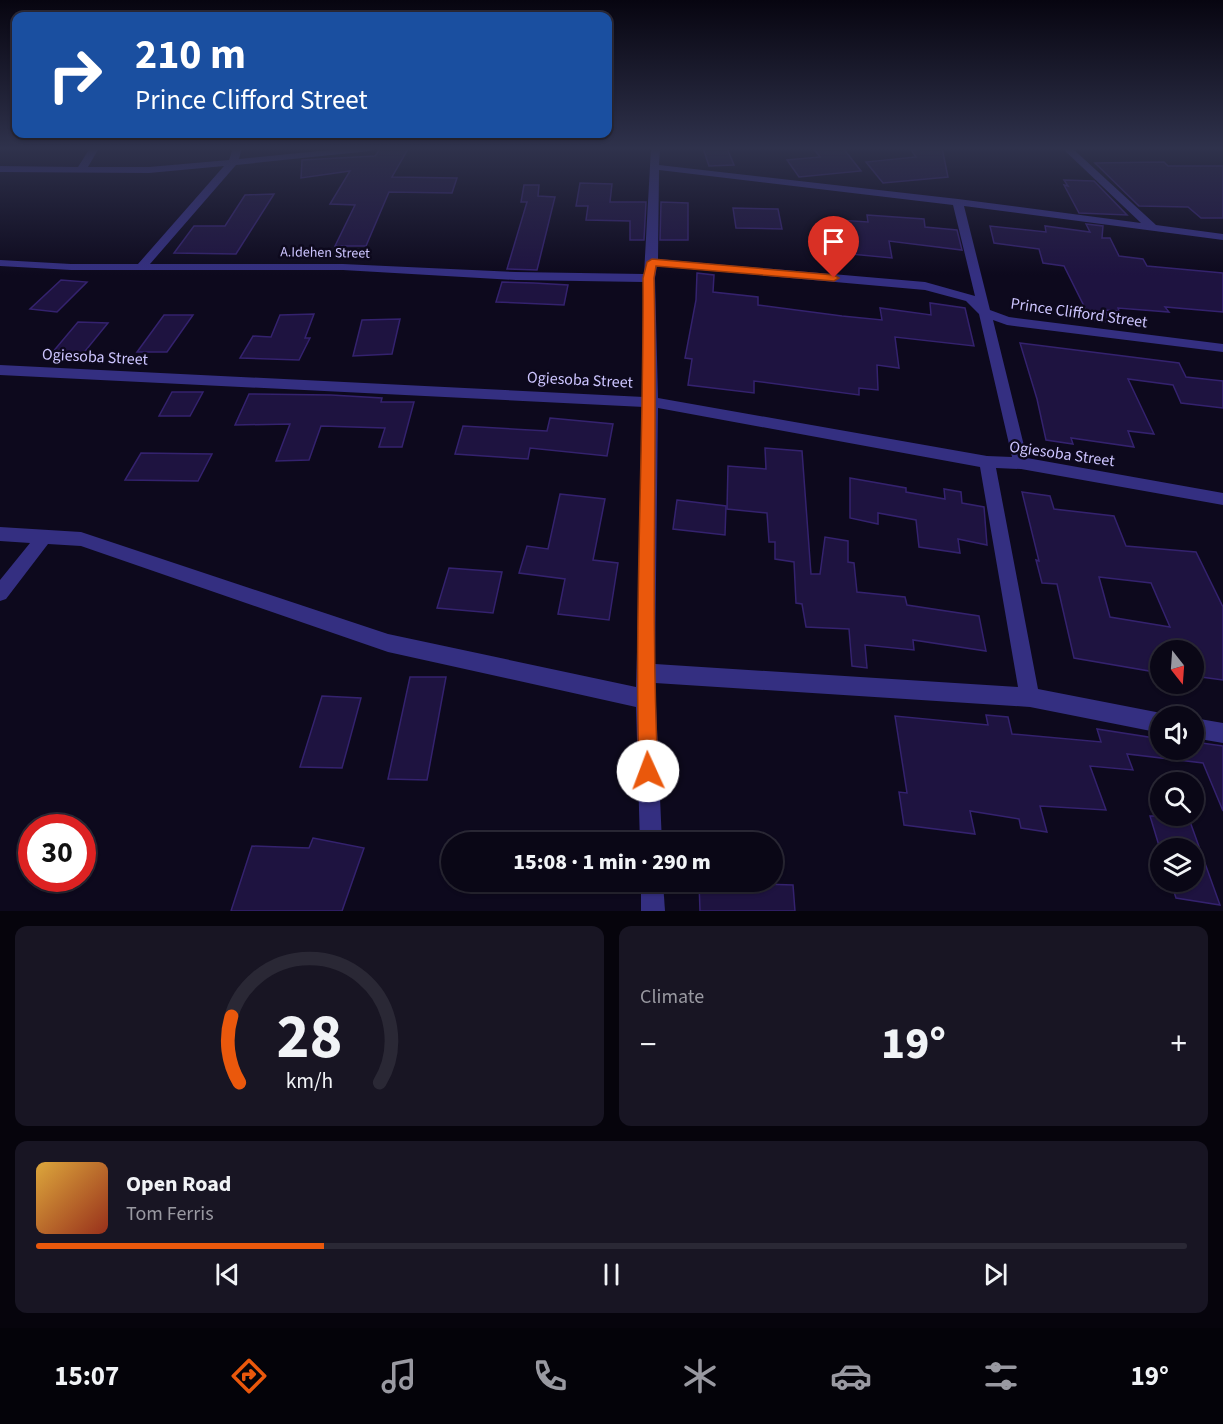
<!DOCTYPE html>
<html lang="en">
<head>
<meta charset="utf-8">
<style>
  :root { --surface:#0a0716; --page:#181523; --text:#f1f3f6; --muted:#9999a1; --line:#2a2835; --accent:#ea580c }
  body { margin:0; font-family:"Source Sans 3",sans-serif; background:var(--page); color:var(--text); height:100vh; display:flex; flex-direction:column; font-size:22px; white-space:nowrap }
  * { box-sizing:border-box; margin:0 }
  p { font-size:20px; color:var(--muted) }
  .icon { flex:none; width:33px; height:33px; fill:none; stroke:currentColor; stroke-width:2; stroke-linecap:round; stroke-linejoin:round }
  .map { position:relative; height:911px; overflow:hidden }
  .drawer { display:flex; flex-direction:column; gap:15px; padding:15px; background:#06040c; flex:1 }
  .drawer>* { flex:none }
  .top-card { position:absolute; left:12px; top:12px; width:600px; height:126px; border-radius:12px; box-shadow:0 2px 4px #0004,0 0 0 2px var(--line); background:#1a4fa0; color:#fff; overflow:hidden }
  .needle { width:39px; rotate:163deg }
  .tools { position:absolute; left:1150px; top:640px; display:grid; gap:12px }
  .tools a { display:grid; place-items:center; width:54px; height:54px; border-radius:50%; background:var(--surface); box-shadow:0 2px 4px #0004,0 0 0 2px var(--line); font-size:30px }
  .speed { position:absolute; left:18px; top:814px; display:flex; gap:12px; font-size:30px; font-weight:700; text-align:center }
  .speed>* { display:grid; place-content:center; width:78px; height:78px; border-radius:50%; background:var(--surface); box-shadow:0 2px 4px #0004,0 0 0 2px var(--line); line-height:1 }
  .speed .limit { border:9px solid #d22; background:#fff; color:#111 }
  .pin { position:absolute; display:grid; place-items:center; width:51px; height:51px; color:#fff; margin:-62px -26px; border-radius:50% 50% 50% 0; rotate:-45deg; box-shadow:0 0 6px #0007 }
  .pin .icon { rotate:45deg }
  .me { position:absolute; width:66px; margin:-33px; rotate:358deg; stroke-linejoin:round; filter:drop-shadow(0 0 4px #0008) }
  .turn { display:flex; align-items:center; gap:21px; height:126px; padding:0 24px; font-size:27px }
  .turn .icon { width:78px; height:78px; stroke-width:2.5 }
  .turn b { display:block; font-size:42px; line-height:51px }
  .big { font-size:45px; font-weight:800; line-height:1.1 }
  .drawer .card { flex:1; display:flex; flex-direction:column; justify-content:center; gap:9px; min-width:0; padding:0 21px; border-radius:12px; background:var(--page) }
  .drawer .dial { align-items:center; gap:0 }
  .dial svg { height:156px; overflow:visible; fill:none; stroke:var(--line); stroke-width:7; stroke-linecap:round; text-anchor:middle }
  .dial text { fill:var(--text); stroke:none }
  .song { display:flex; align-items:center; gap:18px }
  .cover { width:72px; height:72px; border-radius:9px; background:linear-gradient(135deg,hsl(40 70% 55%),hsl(10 70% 35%)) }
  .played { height:6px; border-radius:3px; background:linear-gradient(90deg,var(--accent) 25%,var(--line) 25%) }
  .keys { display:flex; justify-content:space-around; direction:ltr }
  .heat { display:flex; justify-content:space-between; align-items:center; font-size:33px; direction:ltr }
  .drawer .tiles { flex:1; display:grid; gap:15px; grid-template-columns:1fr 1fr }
  .card:last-child { grid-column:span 2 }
  .trip { position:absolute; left:441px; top:832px; width:342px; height:60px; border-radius:30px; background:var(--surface); box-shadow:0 2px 4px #0004,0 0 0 2px var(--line); font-weight:800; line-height:60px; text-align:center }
  .tabs { display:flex; height:96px; justify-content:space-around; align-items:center; background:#040309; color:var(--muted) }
  .tabs .icon { width:42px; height:42px }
  .tabs .current { color:var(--accent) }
  .tabs b { font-size:27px; color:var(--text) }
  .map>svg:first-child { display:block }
  .building { fill:#1e1340; stroke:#34226e; stroke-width:1.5; fill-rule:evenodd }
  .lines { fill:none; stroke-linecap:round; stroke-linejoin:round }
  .minor { fill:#342f81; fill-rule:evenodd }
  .route { fill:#ea580c; stroke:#983908; stroke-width:1.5 }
  .labels { text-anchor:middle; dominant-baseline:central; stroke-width:5; stroke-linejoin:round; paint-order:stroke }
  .far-street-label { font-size:14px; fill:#cdc5ff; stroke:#0d091d }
  .street-label { font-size:16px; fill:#cdc5ff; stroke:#0d091d }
</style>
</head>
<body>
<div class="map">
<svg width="1223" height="911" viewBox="0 0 1223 911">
  <rect width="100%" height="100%" fill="#0d091d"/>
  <g class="building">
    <path d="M 381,148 L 408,149 L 392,177 L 457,178 L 452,193 L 389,192 L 366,246 L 335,246 L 355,205 L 330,204 L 350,171 L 301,178 L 302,160 L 375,156 Z"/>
    <path d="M 703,148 L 727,148 L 734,165 L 709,166 Z"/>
    <path d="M 813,148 L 843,148 L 861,171 L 799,177 L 787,160 L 820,157 Z"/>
    <path d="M 942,148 L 948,177 L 883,183 L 866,162 L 916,157 L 911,150 Z"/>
    <path d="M 1164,162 L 1168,166 L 1223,166 L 1223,218 L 1201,218 L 1188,207 L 1139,206 L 1095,163 Z"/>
    <path d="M 1064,180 L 1094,181 L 1127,215 L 1079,213 L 1064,185 L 1068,186 Z"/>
    <path d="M 580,183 L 612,184 L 610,202 L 646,202 L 644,240 L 630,240 L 630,221 L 586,220 L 588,206 L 576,206 Z"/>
    <path d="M 524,185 L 539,185 L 538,196 L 555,197 L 537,270 L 507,269 L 527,202 L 521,202 Z"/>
    <path d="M 274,194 L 236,254 L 174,253 L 194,226 L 225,226 L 245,195 Z"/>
    <path d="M 661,202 L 688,203 L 688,240 L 660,240 Z"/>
    <path d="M 733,208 L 778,209 L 782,229 L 736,228 Z"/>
    <path d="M 867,215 L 924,219 L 925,227 L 957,230 L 962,250 L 889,241 L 892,258 L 840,253 L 838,220 L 868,222 Z"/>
    <path d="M 1086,224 L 1103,226 L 1102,238 L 1110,238 L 1119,256 L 1143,259 L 1147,266 L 1223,273 L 1223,312 L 1165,307 L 1169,312 L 1118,308 L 1119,311 L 1105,310 L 1110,322 L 1091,320 L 1064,266 L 1043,263 L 1039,249 L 994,243 L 990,226 L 1046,232 L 1045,226 L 1090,232 Z"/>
    <path d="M 697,273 L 714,275 L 713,292 L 758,297 L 758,305 L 842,316 L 882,320 L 880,308 L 931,315 L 930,303 L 965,308 L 974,346 L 895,337 L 899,368 L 877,365 L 878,390 L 859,388 L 859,395 L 754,381 L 754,393 L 688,385 L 692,359 L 685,358 L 696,300 Z"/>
    <path d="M 61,280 L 87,282 L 57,312 L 30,309 Z"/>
    <path d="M 502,282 L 534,283 L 568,285 L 564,305 L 496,302 Z"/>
    <path d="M 314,314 L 305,338 L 310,338 L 299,360 L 240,358 L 253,336 L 271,337 L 280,315 Z"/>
    <path d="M 164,315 L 193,315 L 167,352 L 137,352 Z"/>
    <path d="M 400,319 L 392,354 L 353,356 L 362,320 Z"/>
    <path d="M 78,322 L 108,323 L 77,361 L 46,360 Z"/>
    <path d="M 1020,343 L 1179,363 L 1186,377 L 1223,381 L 1223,408 L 1181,403 L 1173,385 L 1128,379 L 1154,434 L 1128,431 L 1134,447 L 1071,438 L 1073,444 L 1046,440 L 1037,399 Z"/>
    <path d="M 172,392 L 203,392 L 190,416 L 159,416 Z"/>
    <path d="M 249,394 L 331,395 L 382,398 L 381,402 L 414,402 L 402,447 L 379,447 L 385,428 L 321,426 L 309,460 L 276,461 L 290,424 L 235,425 Z"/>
    <path d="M 550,418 L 613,424 L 607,456 L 530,448 L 528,459 L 455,454 L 463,426 L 547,431 Z"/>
    <path d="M 765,448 L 802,451 L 811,574 L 820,574 L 825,537 L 848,541 L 848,562 L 854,563 L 857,592 L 905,597 L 907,605 L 979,616 L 986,651 L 913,640 L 914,650 L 865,645 L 867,668 L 852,666 L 849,629 L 806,627 L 802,604 L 796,603 L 794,562 L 775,559 L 775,542 L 769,542 L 767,513 L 727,509 L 728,466 L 766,469 Z"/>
    <path d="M 141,453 L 212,454 L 198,481 L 125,480 Z"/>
    <path d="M 850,478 L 906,488 L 906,492 L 945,499 L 944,489 L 961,492 L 962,503 L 984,507 L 987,545 L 958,539 L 960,553 L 919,547 L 916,520 L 878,513 L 878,524 L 850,518 Z"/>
    <path d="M 1022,492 L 1050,496 L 1054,509 L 1114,516 L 1126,546 L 1196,552 L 1223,607 L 1223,680 L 1194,676 L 1194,651 L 1161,648 L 1161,673 L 1074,658 L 1057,584 L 1042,583 L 1036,560 L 1039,561 ZM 1099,577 L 1151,583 L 1170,627 L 1110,617 Z"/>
    <path d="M 560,494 L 605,499 L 593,560 L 618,563 L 609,620 L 558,614 L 565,579 L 519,573 L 527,546 L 548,549 Z"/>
    <path d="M 677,500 L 726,506 L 725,535 L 673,529 Z"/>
    <path d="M 449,568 L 502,572 L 493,613 L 437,608 Z"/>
    <path d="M 410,677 L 446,677 L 427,780 L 388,779 Z"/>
    <path d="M 322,696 L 361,698 L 342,768 L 300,767 Z"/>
    <path d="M 986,715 L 1008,717 L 1012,734 L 1101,742 L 1097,729 L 1161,739 L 1161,750 L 1194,750 L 1195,742 L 1223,746 L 1223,811 L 1203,763 L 1127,754 L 1133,770 L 1090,766 L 1106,810 L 1040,806 L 1047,832 L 1021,828 L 1019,819 L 970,811 L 975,834 L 904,825 L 899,792 L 907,793 L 895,716 L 988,725 Z"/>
    <path d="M 1150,816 L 1188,816 L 1220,905 L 1176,898 L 1171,882 L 1194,882 L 1194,849 L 1160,849 Z"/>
    <path d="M 313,838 L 364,848 L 342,911 L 231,911 L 252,846 L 309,848 Z"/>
    <path d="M 699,882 L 793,885 L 795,911 L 700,911 Z"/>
  </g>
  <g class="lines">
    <g class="minor">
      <path d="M 90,148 L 99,148 L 88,167 L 149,167 L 229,160 L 233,148 L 242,148 L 239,159 L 350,148 L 375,148 L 370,151 L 236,165 L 150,264 L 343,264 L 516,272 L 644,274 L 651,148 L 660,148 L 659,165 L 958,199 L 1141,223 L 1062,148 L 1072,148 L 1156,225 L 1223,234 L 1223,240 L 964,206 L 990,310 L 1009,317 L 1223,344 L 1223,352 L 1007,325 L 993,320 L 1027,458 L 1223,493 L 1223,505 L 1021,469 L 996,468 L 1038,689 L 1161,713 L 1168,717 L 1161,717 L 1161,733 L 1030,707 L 655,683 L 662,843 L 640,843 L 636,707 L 388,652 L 81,546 L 48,544 L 6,599 L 0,601 L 0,580 L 30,543 L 0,541 L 0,527 L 81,532 L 388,634 L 636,687 L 644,407 L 0,375 L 0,365 L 644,397 L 643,282 L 516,280 L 343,270 L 71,270 L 0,266 L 0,260 L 71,264 L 138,264 L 224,166 L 149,173 L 0,172 L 0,166 L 78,167 ZM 659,170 L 953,205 L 975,296 L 925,282 L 658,259 ZM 657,266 L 925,290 L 966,301 L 979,314 L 1012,457 L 987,456 L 658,398 L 655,278 ZM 658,408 L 980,467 L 1018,687 L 655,664 Z"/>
      <path d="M 1194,718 L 1223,723 L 1223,743 L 1194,738 Z"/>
      <path d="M 641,882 L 663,882 L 665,911 L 641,911 Z"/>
    </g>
  </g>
  <linearGradient id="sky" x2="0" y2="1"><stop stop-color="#070510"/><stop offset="0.54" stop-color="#2f324c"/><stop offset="1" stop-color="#2f324c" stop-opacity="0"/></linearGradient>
  <rect width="1223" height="275" fill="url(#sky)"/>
  <path class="route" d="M 652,259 L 834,275 L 839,278 L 834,281 L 656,266 L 654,278 C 658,442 650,607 658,771 L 655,778 L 648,781 L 641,778 L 639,771 C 634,607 644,442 643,278 L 647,262 Z"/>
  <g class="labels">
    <g class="far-street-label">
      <text transform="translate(325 253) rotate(1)">A.Idehen Street</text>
    </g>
    <g class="street-label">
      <text transform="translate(1079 313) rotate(8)">Prince Clifford Street</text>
      <text transform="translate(95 357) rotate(3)">Ogiesoba Street</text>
      <text transform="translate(580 380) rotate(3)">Ogiesoba Street</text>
      <text transform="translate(1062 454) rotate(8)">Ogiesoba Street</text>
    </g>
  </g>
</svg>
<div class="tools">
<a><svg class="needle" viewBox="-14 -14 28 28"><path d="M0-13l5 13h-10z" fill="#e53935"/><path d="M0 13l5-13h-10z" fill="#9999a1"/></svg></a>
<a><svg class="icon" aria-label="sound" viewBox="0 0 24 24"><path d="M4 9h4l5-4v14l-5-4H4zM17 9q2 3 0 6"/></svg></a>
<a><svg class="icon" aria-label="search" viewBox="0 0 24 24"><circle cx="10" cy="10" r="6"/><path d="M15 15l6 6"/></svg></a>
<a><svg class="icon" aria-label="layers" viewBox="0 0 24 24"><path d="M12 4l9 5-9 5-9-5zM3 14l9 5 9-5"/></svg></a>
</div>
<div class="speed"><div class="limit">30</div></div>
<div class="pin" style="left:834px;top:278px;background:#d93025"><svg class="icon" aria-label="arrive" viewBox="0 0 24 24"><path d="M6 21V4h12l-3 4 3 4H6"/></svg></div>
<svg class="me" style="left:648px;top:771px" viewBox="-20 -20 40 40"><circle r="19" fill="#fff"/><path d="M0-13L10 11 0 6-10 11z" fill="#ea580c"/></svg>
<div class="trip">15:08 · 1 min · 290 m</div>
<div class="top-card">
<div class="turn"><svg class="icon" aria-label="right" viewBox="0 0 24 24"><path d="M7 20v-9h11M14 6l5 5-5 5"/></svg><div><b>210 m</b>Prince Clifford Street</div></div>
</div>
</div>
<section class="drawer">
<div class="tiles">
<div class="card dial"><svg viewBox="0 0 100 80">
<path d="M14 69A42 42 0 1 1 86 69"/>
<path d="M14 69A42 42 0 0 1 10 35" stroke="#ea580c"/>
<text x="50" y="56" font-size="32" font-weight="700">28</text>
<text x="50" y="72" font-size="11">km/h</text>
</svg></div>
<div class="card"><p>Climate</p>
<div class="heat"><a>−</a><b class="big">19°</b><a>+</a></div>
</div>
<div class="card">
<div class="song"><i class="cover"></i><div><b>Open Road</b><p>Tom Ferris</p></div></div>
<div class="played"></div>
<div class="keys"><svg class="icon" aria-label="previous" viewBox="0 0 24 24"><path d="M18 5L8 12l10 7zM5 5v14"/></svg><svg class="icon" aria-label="pause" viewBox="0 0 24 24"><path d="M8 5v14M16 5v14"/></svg><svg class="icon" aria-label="next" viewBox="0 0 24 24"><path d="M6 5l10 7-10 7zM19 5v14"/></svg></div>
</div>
</div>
</section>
<nav class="tabs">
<b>15:07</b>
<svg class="icon current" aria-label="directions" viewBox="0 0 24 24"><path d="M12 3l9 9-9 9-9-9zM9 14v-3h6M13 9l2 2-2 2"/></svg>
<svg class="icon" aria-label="music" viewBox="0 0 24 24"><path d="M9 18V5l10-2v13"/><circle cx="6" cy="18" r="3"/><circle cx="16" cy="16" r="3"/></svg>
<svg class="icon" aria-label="phone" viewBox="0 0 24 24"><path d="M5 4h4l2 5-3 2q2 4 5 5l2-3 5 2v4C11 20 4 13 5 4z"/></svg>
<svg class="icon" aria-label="climate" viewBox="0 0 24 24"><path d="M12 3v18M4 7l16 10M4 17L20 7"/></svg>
<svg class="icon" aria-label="car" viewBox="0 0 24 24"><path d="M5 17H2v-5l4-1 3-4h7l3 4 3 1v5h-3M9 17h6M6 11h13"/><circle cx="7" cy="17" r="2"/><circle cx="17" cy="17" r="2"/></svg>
<svg class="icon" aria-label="filters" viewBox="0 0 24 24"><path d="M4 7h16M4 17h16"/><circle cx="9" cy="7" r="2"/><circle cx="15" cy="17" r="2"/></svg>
<b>19°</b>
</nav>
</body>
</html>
